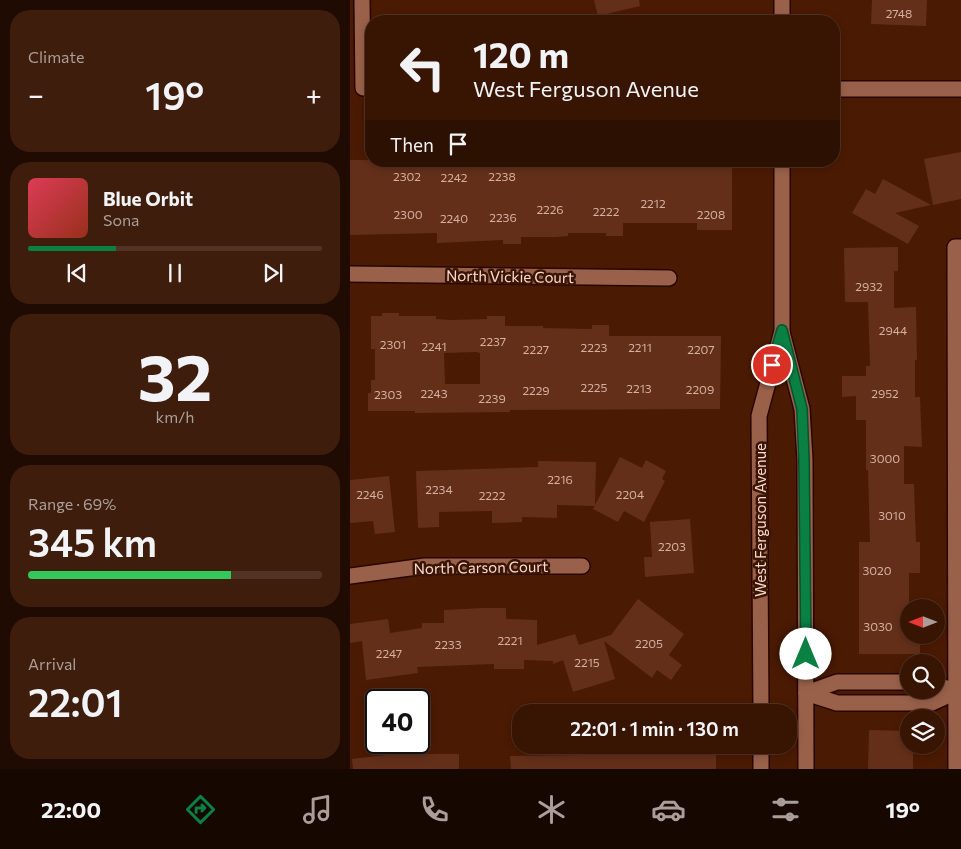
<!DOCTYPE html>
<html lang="en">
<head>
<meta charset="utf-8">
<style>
  :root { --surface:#381402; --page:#3f1d0c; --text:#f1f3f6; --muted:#ab9e99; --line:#523324; --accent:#0b8043 }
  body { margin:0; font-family:Commissioner,sans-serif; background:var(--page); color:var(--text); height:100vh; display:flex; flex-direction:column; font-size:19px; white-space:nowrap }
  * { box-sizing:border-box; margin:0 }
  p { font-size:16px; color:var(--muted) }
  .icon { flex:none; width:28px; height:28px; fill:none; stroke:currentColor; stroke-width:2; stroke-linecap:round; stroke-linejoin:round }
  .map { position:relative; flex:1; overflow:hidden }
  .details { display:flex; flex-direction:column; gap:10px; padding:10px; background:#1f0b01; width:350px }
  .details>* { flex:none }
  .top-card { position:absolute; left:15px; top:15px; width:475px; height:152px; border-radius:20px; box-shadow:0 2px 8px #0003,0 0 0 1px var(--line); background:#381402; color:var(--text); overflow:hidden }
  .needle { width:32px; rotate:270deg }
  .buttons { position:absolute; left:550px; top:599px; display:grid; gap:10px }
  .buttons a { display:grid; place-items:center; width:45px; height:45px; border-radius:50%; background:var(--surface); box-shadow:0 2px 8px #0003,0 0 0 1px var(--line); font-size:25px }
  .speed { position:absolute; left:15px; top:689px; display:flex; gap:10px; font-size:25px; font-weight:700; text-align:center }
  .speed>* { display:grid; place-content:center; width:65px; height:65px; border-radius:50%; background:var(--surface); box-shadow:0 2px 8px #0003,0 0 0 1px var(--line); line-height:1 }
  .speed .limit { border:2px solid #111; border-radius:8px; background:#fff; color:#111 }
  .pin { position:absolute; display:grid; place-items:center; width:42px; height:42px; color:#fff; margin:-21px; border:2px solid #fff; border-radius:50%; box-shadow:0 1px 5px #0007 }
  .me { position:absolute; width:55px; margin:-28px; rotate:0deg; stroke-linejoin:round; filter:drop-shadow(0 0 4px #0008) }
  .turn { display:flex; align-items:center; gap:18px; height:105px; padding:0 25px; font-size:22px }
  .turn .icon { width:65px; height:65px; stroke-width:2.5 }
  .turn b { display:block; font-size:35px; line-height:42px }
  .then { display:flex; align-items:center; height:48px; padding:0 25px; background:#0003; gap:10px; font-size:19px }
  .big { font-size:38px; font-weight:600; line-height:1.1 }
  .details .card { flex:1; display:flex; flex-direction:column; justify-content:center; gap:8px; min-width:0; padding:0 18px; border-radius:20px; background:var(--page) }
  .details .dial { align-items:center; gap:0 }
  .dial b { font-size:65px; line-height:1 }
  .song { display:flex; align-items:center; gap:15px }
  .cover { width:60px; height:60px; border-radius:8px; background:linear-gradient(135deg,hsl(350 70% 55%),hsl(10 70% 35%)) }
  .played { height:5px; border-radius:2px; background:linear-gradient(90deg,var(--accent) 30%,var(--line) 30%) }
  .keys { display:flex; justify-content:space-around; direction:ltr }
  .heat { display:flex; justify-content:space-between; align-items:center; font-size:28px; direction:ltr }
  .charge { height:8px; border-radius:4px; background:linear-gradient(90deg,#34c759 69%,var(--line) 0) }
  .trip { position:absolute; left:162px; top:704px; width:285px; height:50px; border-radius:20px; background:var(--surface); box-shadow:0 2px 8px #0003,0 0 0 1px var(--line); font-weight:600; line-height:50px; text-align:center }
  .tabs { display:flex; height:80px; justify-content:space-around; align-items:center; background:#160801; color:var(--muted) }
  .tabs .icon { width:35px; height:35px }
  .tabs .on { color:var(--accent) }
  .tabs b { font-size:22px; color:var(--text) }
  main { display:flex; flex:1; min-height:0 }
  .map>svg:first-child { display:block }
  .building { fill:#632f19; fill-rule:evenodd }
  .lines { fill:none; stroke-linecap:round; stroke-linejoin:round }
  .minor-casing { stroke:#2a0600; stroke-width:18 }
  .minor { stroke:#9a614a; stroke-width:15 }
  .route-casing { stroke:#07532c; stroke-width:12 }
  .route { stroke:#0b8043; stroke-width:9 }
  .labels { text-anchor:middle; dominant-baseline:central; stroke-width:5; stroke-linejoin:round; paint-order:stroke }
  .number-label { font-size:12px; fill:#d6afa0 }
  .street-label { font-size:15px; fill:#fcdacd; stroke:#3a1404 }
</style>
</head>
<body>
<main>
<section class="details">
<div class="card"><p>Climate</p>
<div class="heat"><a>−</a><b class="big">19°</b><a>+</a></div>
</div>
<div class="card">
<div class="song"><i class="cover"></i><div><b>Blue Orbit</b><p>Sona</p></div></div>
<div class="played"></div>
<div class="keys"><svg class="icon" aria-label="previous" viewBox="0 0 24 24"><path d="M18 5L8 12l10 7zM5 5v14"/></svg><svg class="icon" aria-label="pause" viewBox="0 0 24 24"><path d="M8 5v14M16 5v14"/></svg><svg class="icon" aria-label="next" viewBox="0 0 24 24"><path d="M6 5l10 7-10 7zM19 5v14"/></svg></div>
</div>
<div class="card dial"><b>32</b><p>km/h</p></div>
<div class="card"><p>Range · 69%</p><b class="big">345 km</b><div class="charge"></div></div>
<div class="card"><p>Arrival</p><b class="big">22:01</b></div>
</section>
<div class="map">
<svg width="611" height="769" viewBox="0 0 611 769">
  <rect width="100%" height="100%" fill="#4b1a03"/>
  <g class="building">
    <path d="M 244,0 L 289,0 L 290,6 L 248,16 Z"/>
    <path d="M 522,0 L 577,0 L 576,26 L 521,24 Z"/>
    <path d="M 611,152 L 611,199 L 583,205 L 574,159 Z"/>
    <path d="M 0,160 L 382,161 L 382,230 L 347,230 L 347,223 L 273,223 L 273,236 L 256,236 L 256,233 L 218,233 L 218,236 L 206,237 L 171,237 L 171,244 L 153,244 L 153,240 L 87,243 L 87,233 L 0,235 Z"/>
    <path d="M 533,179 L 581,205 L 545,213 L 569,226 L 558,244 L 502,213 L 516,189 L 525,194 Z"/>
    <path d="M 548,247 L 548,271 L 544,271 L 544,308 L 566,307 L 567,360 L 565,360 L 565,397 L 570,397 L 572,447 L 554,446 L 554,484 L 564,484 L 566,542 L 570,542 L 570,573 L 559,573 L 559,635 L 570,635 L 570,654 L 509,654 L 509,542 L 520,542 L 518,470 L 516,470 L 516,420 L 506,420 L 506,396 L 492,397 L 492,376 L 516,376 L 516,366 L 520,366 L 518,302 L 495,302 L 494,248 Z"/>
    <path d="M 32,313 L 49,313 L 49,316 L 86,316 L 86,319 L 101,320 L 137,319 L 137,316 L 155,316 L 155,326 L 193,326 L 193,328 L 242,329 L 242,325 L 259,325 L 259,336 L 371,336 L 370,409 L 160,410 L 160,412 L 65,413 L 65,411 L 18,411 L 18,393 L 21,393 L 21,380 L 25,380 L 25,349 L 21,349 L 21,316 L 32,316 ZM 126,352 L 130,353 L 130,384 L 95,384 L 94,353 Z"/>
    <path d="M 270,457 L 292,468 L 296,460 L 316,471 L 312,479 L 315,481 L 294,522 L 274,511 L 268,522 L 243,509 L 245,506 L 207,505 L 207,518 L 172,517 L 172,522 L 142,523 L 142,511 L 89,512 L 89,527 L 68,528 L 66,471 L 188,467 L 188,461 L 246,462 L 245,505 Z"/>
    <path d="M 39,476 L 45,532 L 25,534 L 23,521 L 0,523 L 0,480 Z"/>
    <path d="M 340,519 L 344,573 L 295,577 L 294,557 L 302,557 L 300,522 Z"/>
    <path d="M 288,599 L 334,634 L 319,655 L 332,665 L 321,680 L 307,670 L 302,678 L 254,641 L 265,679 L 223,692 L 213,660 L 203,664 L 203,661 L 174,660 L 174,669 L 144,669 L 144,664 L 67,667 L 68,673 L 16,680 L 12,641 L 0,643 L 0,624 L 38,619 L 40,633 L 72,628 L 72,623 L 94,623 L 94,610 L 133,608 L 156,608 L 156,619 L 187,620 L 187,645 L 225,634 L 229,645 L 261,635 Z"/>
    <path d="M 519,730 L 559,731 L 559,745 L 563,745 L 563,769 L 518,769 Z"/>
    <path d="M 325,745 L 366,745 L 366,769 L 161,769 L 160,756 L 307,754 L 307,752 L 325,752 Z"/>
    <path d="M 44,754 L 109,754 L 109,769 L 3,769 L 2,759 Z"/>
  </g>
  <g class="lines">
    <g class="minor-casing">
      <g id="minor">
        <path d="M 12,0 L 13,88"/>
        <path d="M 432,0 L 432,21"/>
        <path d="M 484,89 L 611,89"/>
        <path d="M 0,274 L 319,278"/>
        <path d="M 432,332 L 452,409 L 455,460 L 456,769"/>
        <path d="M 0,576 L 75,566 L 232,566"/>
        <path d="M 586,684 L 606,692"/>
        <path d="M 456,693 L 487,703 L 582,703 L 606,692"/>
        <path d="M 456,693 L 487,682 L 559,682"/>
        <path d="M 411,712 L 409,416 L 432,331 L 432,161"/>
        <path d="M 411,745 L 411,769"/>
        <path d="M 606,769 L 605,247 L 611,247"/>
      </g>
    </g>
    <use href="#minor" class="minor"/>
  </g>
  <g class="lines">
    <g class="route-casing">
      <path id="route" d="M 422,365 L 432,330 L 452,409 L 454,460 L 456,654"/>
    </g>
    <use href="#route" class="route"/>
  </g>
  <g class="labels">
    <g class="number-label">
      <text x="549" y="13">2748</text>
      <text x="57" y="176">2302</text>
      <text x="152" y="176">2238</text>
      <text x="104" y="177">2242</text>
      <text x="303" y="203">2212</text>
      <text x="200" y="209">2226</text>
      <text x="256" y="211">2222</text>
      <text x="58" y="214">2300</text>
      <text x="361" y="214">2208</text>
      <text x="153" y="217">2236</text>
      <text x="104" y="218">2240</text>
      <text x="519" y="286">2932</text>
      <text x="543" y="330">2944</text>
      <text x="143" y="341">2237</text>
      <text x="43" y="344">2301</text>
      <text x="84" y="346">2241</text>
      <text x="244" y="347">2223</text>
      <text x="290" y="347">2211</text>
      <text x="186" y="349">2227</text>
      <text x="351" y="349">2207</text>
      <text x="244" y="387">2225</text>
      <text x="289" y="388">2213</text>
      <text x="350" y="389">2209</text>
      <text x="186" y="390">2229</text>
      <text x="84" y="393">2243</text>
      <text x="535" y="393">2952</text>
      <text x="38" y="394">2303</text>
      <text x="142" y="398">2239</text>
      <text x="535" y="458">3000</text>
      <text x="210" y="479">2216</text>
      <text x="89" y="489">2234</text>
      <text x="20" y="494">2246</text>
      <text x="280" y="494">2204</text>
      <text x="142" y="495">2222</text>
      <text x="542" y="515">3010</text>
      <text x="322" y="546">2203</text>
      <text x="527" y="570">3020</text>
      <text x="528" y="626">3030</text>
      <text x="160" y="640">2221</text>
      <text x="299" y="643">2205</text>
      <text x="98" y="644">2233</text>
      <text x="39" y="653">2247</text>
      <text x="237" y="662">2215</text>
    </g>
    <g class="street-label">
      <text transform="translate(160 276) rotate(1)">North Vickie Court</text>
      <text transform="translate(410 520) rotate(-90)">West Ferguson Avenue</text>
      <text transform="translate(131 567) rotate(-1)">North Carson Court</text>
    </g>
  </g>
</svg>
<div class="buttons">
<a><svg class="needle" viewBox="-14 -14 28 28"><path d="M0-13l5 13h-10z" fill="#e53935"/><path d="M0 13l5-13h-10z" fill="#ab9e99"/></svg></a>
<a><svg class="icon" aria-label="search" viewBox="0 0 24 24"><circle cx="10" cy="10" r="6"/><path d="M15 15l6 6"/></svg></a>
<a><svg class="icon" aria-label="layers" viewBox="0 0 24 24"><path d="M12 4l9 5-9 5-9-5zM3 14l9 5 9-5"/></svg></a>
</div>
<div class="speed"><div class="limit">40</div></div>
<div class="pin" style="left:422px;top:365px;background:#d93025"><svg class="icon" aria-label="arrive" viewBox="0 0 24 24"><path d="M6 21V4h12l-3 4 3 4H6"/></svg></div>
<svg class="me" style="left:456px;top:654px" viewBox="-20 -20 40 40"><circle r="19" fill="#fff"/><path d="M0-13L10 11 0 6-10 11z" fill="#0b8043"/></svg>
<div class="trip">22:01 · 1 min · 130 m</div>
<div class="top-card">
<div class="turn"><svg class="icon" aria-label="left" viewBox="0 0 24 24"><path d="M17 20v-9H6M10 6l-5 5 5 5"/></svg><div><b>120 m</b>West Ferguson Avenue</div></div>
<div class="then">Then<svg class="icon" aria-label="arrive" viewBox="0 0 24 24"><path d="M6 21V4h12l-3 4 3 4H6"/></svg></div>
</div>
</div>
</main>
<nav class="tabs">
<b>22:00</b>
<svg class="icon on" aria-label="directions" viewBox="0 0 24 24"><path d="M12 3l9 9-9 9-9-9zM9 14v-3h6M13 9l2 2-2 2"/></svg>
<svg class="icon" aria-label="music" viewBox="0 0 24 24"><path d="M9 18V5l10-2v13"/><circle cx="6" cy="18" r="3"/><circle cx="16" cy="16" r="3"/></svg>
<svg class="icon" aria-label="phone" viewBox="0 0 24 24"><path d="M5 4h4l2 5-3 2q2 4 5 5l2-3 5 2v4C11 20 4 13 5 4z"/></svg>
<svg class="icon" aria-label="climate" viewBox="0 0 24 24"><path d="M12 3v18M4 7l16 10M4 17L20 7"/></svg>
<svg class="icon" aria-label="car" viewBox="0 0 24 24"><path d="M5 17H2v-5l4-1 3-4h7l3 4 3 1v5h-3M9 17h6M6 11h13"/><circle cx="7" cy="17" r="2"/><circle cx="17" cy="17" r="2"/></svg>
<svg class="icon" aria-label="filters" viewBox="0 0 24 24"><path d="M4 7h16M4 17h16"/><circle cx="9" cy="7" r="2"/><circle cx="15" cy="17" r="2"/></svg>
<b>19°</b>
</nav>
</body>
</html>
